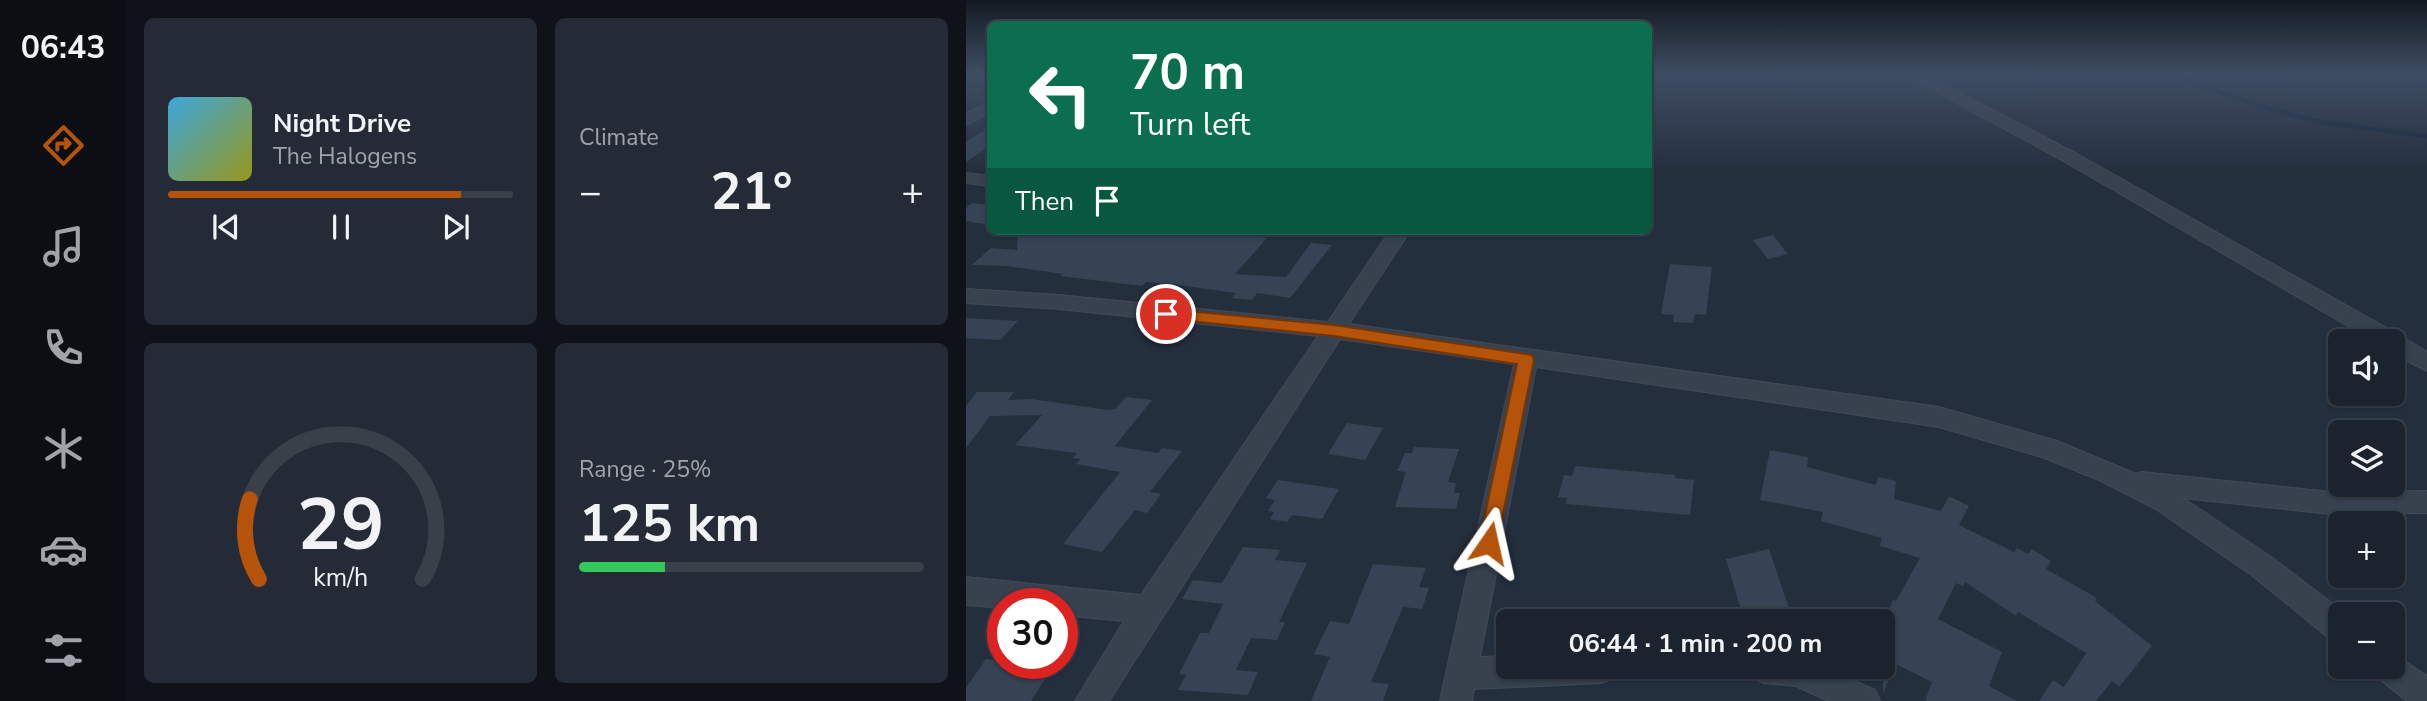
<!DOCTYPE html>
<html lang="en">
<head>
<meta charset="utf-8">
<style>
  :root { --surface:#1b232e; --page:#242b36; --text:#f1f3f6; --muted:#a0a4aa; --line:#39404a; --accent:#b45309 }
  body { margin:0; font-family:"Nunito Sans",sans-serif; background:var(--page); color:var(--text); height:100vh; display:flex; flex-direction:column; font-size:26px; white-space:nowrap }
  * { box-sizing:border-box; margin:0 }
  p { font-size:23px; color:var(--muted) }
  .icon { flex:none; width:38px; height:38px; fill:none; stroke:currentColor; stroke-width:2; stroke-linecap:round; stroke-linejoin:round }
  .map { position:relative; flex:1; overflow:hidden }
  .drawer { display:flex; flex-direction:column; gap:18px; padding:18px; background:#0f1319; width:840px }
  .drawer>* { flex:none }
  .guide { position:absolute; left:21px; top:21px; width:665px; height:214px; border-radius:10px; box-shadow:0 2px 5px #0004,0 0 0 2px var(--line); background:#0b6e4f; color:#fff; overflow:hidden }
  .buttons { position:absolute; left:1362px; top:329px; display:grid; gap:14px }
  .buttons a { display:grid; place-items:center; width:77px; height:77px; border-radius:10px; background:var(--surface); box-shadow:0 2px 5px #0004,0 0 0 2px var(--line); font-size:35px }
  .speed { position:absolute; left:21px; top:588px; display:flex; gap:14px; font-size:35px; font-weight:700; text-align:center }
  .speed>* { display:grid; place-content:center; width:91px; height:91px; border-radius:50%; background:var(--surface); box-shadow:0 2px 5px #0004,0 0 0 2px var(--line); line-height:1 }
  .speed .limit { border:10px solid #d22; background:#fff; color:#111 }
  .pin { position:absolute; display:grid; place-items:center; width:60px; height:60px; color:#fff; margin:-30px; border:4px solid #fff; border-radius:50%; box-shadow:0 2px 7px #0007 }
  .me { position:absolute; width:77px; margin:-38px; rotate:11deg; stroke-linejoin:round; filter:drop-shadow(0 0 5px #0008) }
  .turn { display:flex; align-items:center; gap:24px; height:147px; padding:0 28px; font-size:32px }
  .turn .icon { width:91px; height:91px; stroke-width:2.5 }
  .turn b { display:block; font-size:49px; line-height:60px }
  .then { display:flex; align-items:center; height:66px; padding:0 28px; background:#0003; gap:14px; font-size:26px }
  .big { font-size:52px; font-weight:700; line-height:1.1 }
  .drawer .card { flex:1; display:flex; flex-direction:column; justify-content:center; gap:10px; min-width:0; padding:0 24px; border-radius:10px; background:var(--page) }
  .drawer .dial { align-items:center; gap:0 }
  .dial svg { height:182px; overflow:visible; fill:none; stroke:var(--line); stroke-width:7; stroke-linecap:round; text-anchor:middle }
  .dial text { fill:var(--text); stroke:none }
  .song { display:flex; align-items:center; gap:21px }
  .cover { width:84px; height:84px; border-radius:10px; background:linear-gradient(135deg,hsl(200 70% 55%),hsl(60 70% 35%)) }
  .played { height:7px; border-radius:4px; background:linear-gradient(90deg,var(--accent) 85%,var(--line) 85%) }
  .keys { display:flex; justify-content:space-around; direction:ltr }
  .heat { display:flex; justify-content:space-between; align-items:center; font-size:38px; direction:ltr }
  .charge { height:10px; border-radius:5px; background:linear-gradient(90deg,#34c759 25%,var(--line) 0) }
  .drawer .tiles { flex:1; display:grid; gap:18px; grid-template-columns:repeat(2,1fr) }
  .trip { position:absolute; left:530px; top:609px; width:399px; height:70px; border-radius:10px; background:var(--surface); box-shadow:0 2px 5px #0004,0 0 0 2px var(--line); font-weight:700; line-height:70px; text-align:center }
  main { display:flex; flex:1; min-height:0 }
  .tab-bar { display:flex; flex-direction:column; width:126px; justify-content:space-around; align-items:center; background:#0b0e12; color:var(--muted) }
  .tab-bar .icon { width:49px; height:49px }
  .tab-bar .active { color:var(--accent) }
  .tab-bar b { font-size:32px; color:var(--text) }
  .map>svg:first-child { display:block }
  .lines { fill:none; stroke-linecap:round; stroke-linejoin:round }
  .stream { stroke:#17263c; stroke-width:4.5 }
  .building { fill:#364354 }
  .street-casing { stroke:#414a57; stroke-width:2 }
  .street { fill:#38414e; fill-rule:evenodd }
  .route { fill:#b45309; stroke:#753606; stroke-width:2 }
</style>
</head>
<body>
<main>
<nav class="tab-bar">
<b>06:43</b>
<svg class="icon active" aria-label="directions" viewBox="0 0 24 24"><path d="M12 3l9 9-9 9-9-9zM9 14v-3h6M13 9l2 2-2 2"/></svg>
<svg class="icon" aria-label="music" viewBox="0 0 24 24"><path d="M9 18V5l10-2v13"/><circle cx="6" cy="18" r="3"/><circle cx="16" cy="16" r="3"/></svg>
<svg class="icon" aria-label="phone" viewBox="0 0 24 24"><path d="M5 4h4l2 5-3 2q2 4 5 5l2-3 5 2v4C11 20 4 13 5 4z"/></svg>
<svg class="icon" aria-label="climate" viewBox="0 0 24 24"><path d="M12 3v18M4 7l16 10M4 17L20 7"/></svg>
<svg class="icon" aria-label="car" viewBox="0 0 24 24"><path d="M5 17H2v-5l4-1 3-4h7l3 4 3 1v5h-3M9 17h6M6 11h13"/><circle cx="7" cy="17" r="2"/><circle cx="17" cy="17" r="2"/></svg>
<svg class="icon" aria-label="filters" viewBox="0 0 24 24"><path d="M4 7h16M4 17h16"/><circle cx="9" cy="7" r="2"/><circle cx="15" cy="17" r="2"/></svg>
</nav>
<section class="drawer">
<div class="tiles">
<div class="card">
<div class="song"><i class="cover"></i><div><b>Night Drive</b><p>The Halogens</p></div></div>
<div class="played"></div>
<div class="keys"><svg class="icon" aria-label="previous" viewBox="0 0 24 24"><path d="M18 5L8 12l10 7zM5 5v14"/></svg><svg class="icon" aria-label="pause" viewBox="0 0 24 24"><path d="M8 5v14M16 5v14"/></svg><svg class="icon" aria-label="next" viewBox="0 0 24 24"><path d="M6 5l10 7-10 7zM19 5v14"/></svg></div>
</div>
<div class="card"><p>Climate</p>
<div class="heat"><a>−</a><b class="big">21°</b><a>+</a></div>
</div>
<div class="card dial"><svg viewBox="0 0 100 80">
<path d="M14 69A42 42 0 1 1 86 69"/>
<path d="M14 69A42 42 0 0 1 10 34" stroke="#b45309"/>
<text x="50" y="56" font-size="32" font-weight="700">29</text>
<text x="50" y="72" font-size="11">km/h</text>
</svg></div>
<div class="card"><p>Range · 25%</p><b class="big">125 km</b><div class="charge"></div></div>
</div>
</section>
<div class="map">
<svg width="1461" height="701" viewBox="0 0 1461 701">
  <rect width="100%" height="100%" fill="#242f3e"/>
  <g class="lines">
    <path class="stream" d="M 1204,74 L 1296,107 L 1354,122 L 1461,136"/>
  </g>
  <g class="building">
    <path d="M 24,126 L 24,146 L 0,162 L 0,142 Z"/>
    <path d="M 6,203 L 24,205 L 24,225 L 0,221 L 0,208 Z"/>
    <path d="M 52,231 L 242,231 L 301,238 L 269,274 L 320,277 L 345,243 L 366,245 L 324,298 L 291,293 L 286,300 L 266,298 L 270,293 L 213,285 L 180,282 L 176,286 L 94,276 L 97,274 L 41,266 L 6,265 L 25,248 L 51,250 Z"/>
    <path d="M 807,235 L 822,254 L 802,259 L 787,240 Z"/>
    <path d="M 704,264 L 746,267 L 740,315 L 729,314 L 727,323 L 707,322 L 708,315 L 695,314 Z"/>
    <path d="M 0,318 L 52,321 L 34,340 L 0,338 Z"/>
    <path d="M 11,392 L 48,392 L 42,400 L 65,399 L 142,410 L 149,409 L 160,397 L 186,400 L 149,446 L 192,453 L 196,448 L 216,451 L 184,492 L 195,494 L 181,513 L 169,510 L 136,552 L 97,544 L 154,472 L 110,464 L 115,459 L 107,458 L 111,453 L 49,445 L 76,415 L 24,416 L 0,448 L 0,406 Z"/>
    <path d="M 381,423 L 417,428 L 399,460 L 362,454 Z"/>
    <path d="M 448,447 L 493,449 L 482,482 L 490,483 L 488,493 L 494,493 L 490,509 L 429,507 L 440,472 L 431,471 L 439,453 L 446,453 Z"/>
    <path d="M 804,450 L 842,457 L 841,467 L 910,485 L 912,477 L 930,481 L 928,499 L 975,511 L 983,496 L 1003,506 L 993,525 L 1048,552 L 1051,548 L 1062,554 L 1066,549 L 1085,561 L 1080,569 L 1131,598 L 1129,601 L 1186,646 L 1153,687 L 1146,681 L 1130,701 L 1073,701 L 1087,680 L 1098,687 L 1120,653 L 1052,612 L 1050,616 L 999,582 L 997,586 L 990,583 L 972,619 L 1036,652 L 1023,686 L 1051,701 L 959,701 L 966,682 L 930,664 L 917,693 L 917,622 L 927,600 L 930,601 L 954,558 L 914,546 L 916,538 L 855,521 L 857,512 L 794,500 Z"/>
    <path d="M 609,466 L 709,475 L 709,478 L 728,480 L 724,515 L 600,504 L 601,498 L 592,497 L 598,475 L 606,476 Z"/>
    <path d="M 312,480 L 373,489 L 356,519 L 326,515 L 321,522 L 304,519 L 308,512 L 302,511 L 309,500 L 300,498 Z"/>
    <path d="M 277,547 L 314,550 L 309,560 L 341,563 L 313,622 L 319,622 L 311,640 L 285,638 L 270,670 L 292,672 L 282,695 L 212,690 L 220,675 L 213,674 L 234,633 L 243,633 L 257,604 L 216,599 L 227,580 L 256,583 Z"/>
    <path d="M 803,549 L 823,608 L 789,616 L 786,607 L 775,610 L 760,559 Z"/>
    <path d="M 407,564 L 460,568 L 453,587 L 463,588 L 456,609 L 437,607 L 405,682 L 423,684 L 417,701 L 345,701 L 364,657 L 348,654 L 364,621 L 383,624 Z"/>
    <path d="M 20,659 L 37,661 L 37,663 L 89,663 L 65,701 L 0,701 L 0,688 Z"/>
  </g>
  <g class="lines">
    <g class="street-casing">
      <g id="street">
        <path d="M 938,74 L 957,74 L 1113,155 L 1433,335 L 1461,352 L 1461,371 L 1426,353 L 1426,341 L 1408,341 L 1101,163 Z"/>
        <path d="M 24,102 L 24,113 L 0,125 L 0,113 Z"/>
        <path d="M 0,173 L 24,176 L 24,186 L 0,183 Z"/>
        <path d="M 424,231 L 444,231 L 383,324 L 973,407 L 1091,441 L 1170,474 L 1176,472 L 1365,492 L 1461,491 L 1461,513 L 1365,514 L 1217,498 L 1308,559 L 1380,614 L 1374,614 L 1374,642 L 1363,638 L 1288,577 L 1190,509 L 1133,480 L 1076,457 L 973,427 L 570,367 L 514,657 L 542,656 L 542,667 L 652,667 L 647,678 L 636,683 L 508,689 L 506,701 L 474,701 L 548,364 L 374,339 L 143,701 L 109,701 L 158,621 L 96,615 L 96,604 L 37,604 L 37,608 L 0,605 L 0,577 L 175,595 L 352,336 L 93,309 L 0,303 L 0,289 L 93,295 L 362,322 Z"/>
        <path d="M 1426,653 L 1461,676 L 1461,701 L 1441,701 L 1412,678 L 1407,667 L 1426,667 Z"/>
        <path d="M 782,667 L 858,667 L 909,690 L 914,701 L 862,701 L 830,686 L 798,683 L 787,678 Z"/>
      </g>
    </g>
    <use href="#street" class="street"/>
  </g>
  <linearGradient id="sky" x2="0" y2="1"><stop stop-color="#141a22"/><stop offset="0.43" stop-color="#3f4d63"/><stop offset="1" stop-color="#3f4d63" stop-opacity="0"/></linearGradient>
  <rect width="1461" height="172" fill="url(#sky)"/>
  <path class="route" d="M 200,309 L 368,325 L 566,355 L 568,360 L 530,549 L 523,552 L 516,549 L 513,543 L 551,364 L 368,336 L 194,318 L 192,314 Z"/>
</svg>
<div class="buttons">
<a><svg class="icon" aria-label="sound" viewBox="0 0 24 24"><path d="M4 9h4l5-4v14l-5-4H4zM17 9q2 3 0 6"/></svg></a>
<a><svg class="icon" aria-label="layers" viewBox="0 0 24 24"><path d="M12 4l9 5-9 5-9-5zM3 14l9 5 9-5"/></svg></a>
<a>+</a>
<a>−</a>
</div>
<div class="speed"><div class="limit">30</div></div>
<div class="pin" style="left:200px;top:314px;background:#d93025"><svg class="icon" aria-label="arrive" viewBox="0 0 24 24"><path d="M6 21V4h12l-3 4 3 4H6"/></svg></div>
<svg class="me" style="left:523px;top:543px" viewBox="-20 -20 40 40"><path d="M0-17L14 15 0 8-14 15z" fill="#b45309" stroke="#fff" stroke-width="4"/></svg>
<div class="trip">06:44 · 1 min · 200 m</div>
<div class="guide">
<div class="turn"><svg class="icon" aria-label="left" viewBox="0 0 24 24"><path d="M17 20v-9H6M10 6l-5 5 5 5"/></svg><div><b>70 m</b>Turn left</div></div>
<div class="then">Then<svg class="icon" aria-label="arrive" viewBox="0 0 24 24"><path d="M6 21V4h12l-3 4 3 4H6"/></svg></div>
</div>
</div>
</main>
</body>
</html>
